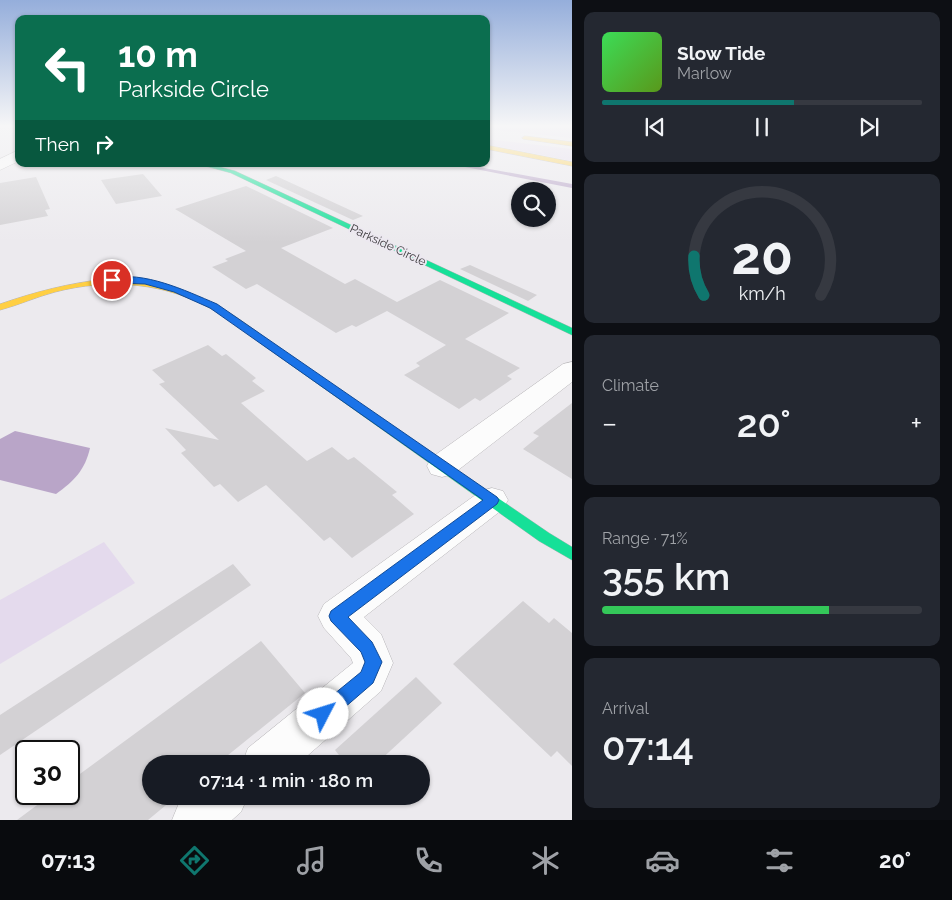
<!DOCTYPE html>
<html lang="en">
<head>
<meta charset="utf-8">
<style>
  :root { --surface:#171b24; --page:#242831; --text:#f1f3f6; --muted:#9ea1a6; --line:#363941; --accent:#0f766e }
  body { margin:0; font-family:Raleway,sans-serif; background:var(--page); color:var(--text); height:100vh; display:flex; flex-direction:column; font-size:19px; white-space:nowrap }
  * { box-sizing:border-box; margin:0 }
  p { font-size:16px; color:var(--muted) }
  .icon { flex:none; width:28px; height:28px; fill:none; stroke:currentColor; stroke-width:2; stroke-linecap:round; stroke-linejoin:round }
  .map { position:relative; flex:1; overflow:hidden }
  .panel { display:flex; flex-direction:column; gap:12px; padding:12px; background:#0d0f14; width:380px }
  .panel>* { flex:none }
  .hud { position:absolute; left:15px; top:15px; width:475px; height:152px; border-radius:10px; box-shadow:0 1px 4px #0004; background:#0b6e4f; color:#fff; overflow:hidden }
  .fabs { position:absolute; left:511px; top:182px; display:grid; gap:10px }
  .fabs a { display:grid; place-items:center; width:45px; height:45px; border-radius:50%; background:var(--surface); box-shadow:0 1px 4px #0004; font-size:25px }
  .speed { position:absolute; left:15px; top:740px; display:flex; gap:10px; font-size:25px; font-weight:700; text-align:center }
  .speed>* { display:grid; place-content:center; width:65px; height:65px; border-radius:50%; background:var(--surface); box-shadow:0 1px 4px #0004; line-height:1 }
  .speed .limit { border:2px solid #111; border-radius:8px; background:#fff; color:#111 }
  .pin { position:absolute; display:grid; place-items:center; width:42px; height:42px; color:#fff; margin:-21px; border:2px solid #fff; border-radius:50%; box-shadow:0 1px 5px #0007 }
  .me { position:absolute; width:55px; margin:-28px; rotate:50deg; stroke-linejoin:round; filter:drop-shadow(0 0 4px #0008) }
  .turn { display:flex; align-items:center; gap:18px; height:105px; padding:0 20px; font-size:22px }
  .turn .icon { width:65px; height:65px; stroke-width:2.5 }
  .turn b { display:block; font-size:35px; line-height:42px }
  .then { display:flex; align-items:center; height:48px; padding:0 20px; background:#0003; gap:10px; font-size:19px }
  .big { font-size:38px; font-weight:600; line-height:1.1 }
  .panel .card { flex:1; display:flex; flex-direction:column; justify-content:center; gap:8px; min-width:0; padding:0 18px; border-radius:10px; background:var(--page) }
  .panel .dial { align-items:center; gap:0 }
  .dial svg { height:130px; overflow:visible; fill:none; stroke:var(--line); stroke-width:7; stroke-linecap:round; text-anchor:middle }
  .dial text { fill:var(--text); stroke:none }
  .song { display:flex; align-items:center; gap:15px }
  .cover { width:60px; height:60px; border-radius:8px; background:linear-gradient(135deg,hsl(130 70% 55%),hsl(90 70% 35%)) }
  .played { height:5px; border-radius:2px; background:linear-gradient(90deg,var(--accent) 60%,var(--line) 60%) }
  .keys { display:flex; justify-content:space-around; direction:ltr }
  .heat { display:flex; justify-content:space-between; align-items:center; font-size:28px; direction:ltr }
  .charge { height:8px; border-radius:4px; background:linear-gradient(90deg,#34c759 71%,var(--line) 0) }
  .trip { position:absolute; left:142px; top:755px; width:288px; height:50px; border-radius:25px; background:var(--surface); box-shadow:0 1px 4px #0004; font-weight:600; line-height:50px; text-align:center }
  .dock { display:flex; height:80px; justify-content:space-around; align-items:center; background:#090b0e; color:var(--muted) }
  .dock .icon { width:35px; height:35px }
  .dock .active { color:var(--accent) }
  .dock b { font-size:22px; color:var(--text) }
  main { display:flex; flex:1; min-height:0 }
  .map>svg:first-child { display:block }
  .green { fill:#e4daed }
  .water { fill:#b9a5c8 }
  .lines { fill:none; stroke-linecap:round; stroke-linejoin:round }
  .stream { fill:#b9a5c8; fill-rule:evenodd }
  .building { fill:#d3d1d4 }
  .street-casing { stroke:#b7b5b8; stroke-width:1 }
  .fast-casing { stroke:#b7b5b8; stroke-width:1 }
  .slow-casing { stroke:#b7b5b8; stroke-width:1 }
  .street { fill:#fcfcfc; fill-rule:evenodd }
  .fast { fill:#16e098; fill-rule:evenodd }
  .slow { fill:#ffcf43; fill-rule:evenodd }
  .route { fill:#1a73e8; stroke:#114b97 }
  .labels { text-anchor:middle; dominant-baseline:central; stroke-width:4; stroke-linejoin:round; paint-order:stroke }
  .far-street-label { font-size:12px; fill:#3c3a3d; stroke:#ece8f0 }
</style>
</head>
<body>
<main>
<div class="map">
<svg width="572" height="820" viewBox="0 0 572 820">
  <rect width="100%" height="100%" fill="#eceaee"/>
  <g class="green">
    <path d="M 486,127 L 572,128 L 572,138 L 486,129 Z"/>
    <path d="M 486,139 L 572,149 L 572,161 L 486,144 Z"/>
    <path d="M 104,542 L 135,583 L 0,664 L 0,600 Z"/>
  </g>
  <path class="water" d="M 15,431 L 90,448 C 85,470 74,481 56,494 L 0,480 L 0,439 Z"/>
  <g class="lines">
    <path class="stream" d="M 453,164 L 462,164 L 572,184 L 572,188 L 455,165 Z"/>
  </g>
  <g class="building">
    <path d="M 143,174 L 162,196 L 116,204 L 101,180 Z"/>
    <path d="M 276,176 L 363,216 L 353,220 L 266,180 Z"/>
    <path d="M 36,177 L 50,209 L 45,210 L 48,216 L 0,225 L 0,183 Z"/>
    <path d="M 246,186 L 333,228 L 281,248 L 345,284 L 355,279 L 397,302 L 440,280 L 509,313 L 465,339 L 520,368 L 507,376 L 512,379 L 480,401 L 475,398 L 459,409 L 404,375 L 420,366 L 416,363 L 446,345 L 387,311 L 356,327 L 352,325 L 336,333 L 257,284 L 246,289 L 212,267 L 228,261 L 225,259 L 246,251 L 175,209 Z"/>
    <path d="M 470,265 L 537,295 L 528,301 L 460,269 Z"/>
    <path d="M 208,345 L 222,356 L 226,354 L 256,378 L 252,381 L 265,391 L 241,403 L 307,461 L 332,447 L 348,460 L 354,457 L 397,492 L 392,495 L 414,514 L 352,558 L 330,537 L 324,541 L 266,485 L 238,502 L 220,484 L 214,487 L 181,453 L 186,450 L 165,428 L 219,440 L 159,384 L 165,382 L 152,370 Z"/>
    <path d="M 572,403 L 572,479 L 523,449 L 539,436 L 533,433 Z"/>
    <path d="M 233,564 L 251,585 L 0,755 L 0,715 Z"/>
    <path d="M 523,601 L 549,623 L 554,618 L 572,633 L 572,766 L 557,751 L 551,757 L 453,664 Z"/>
    <path d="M 261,641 L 305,693 L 217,764 L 151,764 L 151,796 L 177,796 L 148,820 L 17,820 L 52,794 L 69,794 L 69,782 Z"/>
    <path d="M 416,677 L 442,703 L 376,764 L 346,764 L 335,750 Z"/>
  </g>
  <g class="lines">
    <g class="street-casing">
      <g id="street">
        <path d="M 19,150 L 19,161 L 0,170 L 0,159 Z"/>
        <path d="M 572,362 L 572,382 L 453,474 L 442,477 L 431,474 L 427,466 L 431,458 L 563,364 Z"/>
        <path d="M 492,488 L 503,491 L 508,500 L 503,509 L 364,617 L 381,634 L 393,663 L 381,691 L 298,764 L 242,764 L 248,748 L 353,663 L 351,658 L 324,628 L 318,616 L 324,604 L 481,491 Z"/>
        <path d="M 188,796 L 248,796 L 241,812 L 232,820 L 172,820 L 179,803 Z"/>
      </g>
    </g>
    <g class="fast-casing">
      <g id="fast">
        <path d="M 198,164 L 208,164 L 235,171 L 572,328 L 572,335 L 231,173 Z"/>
        <path d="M 262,337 L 549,533 L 572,547 L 572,560 L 539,541 L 259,342 L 257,340 L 259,338 Z"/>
      </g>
    </g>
    <g class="slow-casing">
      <g id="slow">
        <path d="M 525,136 L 572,142 L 572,146 L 523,139 L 522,138 Z"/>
        <path d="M 486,145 L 572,162 L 572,166 L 486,149 Z"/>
        <path d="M 106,279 C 158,279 204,293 246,324 C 253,329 261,334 267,340 L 262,343 L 259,342 C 244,332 230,320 215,311 C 166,282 109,278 55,292 C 36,297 19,305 0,310 L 0,304 C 35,292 69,283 106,279 Z"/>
      </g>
    </g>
    <use href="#street" class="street"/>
    <use href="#fast" class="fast"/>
    <use href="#slow" class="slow"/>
  </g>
  <linearGradient id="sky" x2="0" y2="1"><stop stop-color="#95aedb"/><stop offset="0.52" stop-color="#f6f6f7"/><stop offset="1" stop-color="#f6f6f7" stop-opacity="0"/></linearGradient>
  <rect width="572" height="242" fill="url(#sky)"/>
  <path class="route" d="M 109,278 C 145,271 184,290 217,304 L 497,497 L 499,500 L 497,504 L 348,617 L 372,642 L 382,662 L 373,683 L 329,721 L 323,723 L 317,721 L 314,714 L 317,708 L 361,672 L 365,662 L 361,652 L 331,621 L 329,616 L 331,611 L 483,500 L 210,308 L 174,292 L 145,284 L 112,283 L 109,282 Z"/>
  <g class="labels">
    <g class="far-street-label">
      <text transform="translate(388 245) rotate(25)">Parkside Circle</text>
    </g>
  </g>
</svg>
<div class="fabs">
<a><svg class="icon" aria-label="search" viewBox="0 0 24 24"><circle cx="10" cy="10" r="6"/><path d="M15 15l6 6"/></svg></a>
</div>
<div class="speed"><div class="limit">30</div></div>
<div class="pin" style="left:112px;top:280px;background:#d93025"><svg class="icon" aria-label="arrive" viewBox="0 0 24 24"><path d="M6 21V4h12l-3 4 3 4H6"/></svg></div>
<svg class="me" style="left:323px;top:714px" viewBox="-20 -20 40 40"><circle r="19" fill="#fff"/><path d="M0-13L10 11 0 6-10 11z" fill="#1a73e8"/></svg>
<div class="trip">07:14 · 1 min · 180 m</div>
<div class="hud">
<div class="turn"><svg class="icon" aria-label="left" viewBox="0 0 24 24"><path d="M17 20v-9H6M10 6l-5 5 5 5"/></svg><div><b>10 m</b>Parkside Circle</div></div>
<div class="then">Then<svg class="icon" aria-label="right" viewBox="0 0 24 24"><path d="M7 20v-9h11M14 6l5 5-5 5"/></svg></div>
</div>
</div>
<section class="panel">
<div class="card">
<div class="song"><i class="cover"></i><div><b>Slow Tide</b><p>Marlow</p></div></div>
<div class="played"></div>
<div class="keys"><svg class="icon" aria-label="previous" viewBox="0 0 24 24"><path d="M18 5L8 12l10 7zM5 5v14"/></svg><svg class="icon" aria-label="pause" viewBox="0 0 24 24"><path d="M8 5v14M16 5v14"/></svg><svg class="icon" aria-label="next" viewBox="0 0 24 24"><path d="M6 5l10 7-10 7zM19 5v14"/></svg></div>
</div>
<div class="card dial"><svg viewBox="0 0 100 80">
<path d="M14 69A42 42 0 1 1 86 69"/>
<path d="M14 69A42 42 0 0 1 8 45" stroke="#0f766e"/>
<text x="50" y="56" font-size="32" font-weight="700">20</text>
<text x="50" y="72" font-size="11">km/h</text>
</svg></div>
<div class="card"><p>Climate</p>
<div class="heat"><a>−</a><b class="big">20°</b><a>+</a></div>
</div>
<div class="card"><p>Range · 71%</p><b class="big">355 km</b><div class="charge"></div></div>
<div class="card"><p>Arrival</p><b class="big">07:14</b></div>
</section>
</main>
<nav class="dock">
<b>07:13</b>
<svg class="icon active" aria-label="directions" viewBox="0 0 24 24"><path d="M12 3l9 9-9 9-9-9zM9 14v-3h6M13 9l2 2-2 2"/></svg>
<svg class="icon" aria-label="music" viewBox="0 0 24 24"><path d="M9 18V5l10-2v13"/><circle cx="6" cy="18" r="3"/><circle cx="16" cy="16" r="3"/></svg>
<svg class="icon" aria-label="phone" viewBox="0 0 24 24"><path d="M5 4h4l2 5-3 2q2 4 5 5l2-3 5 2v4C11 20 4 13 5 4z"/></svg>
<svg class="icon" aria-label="climate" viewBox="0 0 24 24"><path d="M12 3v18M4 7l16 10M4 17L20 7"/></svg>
<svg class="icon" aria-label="car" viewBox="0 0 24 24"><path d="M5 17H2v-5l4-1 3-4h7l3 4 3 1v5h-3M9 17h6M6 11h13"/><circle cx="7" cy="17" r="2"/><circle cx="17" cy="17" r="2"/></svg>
<svg class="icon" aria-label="filters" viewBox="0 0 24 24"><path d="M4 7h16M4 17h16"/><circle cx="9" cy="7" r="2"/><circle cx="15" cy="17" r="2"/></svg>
<b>20°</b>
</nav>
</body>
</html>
